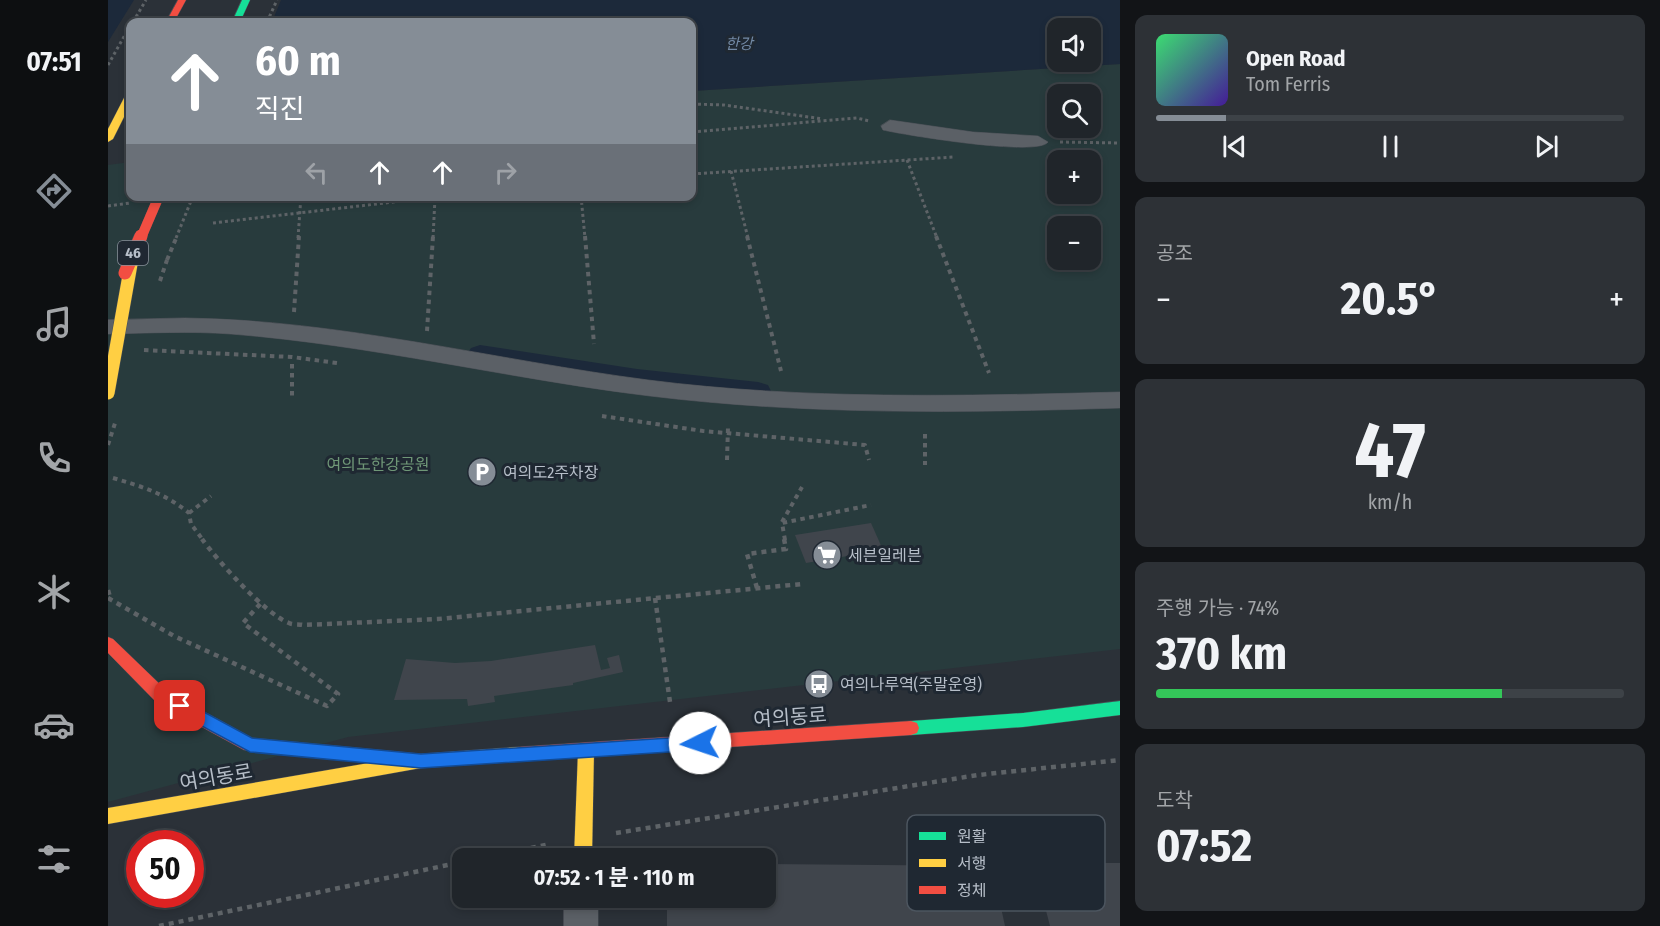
<!DOCTYPE html>
<html lang="ko">
<head>
<meta charset="utf-8">
<style>
  :root { --surface:#20252a; --page:#2d3136; --text:#f1f3f6; --muted:#a2a5a8; --line:#3d4247; --accent:#858d96 }
  body { margin:0; font-family:"Fira Sans Condensed","Noto Sans KR",sans-serif; background:var(--page); color:var(--text); height:100vh; display:flex; flex-direction:column; font-size:22px; white-space:nowrap }
  * { box-sizing:border-box; margin:0 }
  p { font-size:20px; color:var(--muted) }
  .icon { flex:none; width:33px; height:33px; fill:none; stroke:currentColor; stroke-width:2; stroke-linecap:round; stroke-linejoin:round }
  .map { position:relative; flex:1; overflow:hidden }
  .sheet { display:flex; flex-direction:column; gap:15px; padding:15px; background:#121417; width:540px }
  .sheet>* { flex:none }
  .hud { position:absolute; left:18px; top:18px; width:570px; height:183px; border-radius:12px; box-shadow:0 3px 9px #0003,0 0 0 2px var(--line); background:#858d96; color:#fff; overflow:hidden }
  .fabs { position:absolute; left:939px; top:18px; display:grid; gap:12px }
  .fabs a { display:grid; place-items:center; width:54px; height:54px; border-radius:12px; background:var(--surface); box-shadow:0 3px 9px #0003,0 0 0 2px var(--line); font-size:30px }
  .speed { position:absolute; left:18px; top:830px; display:flex; gap:12px; font-size:30px; font-weight:700; text-align:center }
  .speed>* { display:grid; place-content:center; width:78px; height:78px; border-radius:50%; background:var(--surface); box-shadow:0 3px 9px #0003,0 0 0 2px var(--line); line-height:1 }
  .speed .limit { border:9px solid #d22; background:#fff; color:#111 }
  .pin { position:absolute; display:grid; place-items:center; width:51px; height:51px; color:#fff; margin:-26px; border-radius:12px; box-shadow:0 3px 9px #0006 }
  .me { position:absolute; width:66px; margin:-33px; rotate:266deg; stroke-linejoin:round; filter:drop-shadow(0 0 4px #0008) }
  .turn { display:flex; align-items:center; gap:21px; height:126px; padding:0 30px; font-size:27px }
  .turn .icon { width:78px; height:78px; stroke-width:2.5 }
  .turn b { display:block; font-size:42px; line-height:51px }
  .lanes { display:flex; align-items:center; height:57px; padding:0 30px; background:#0003; justify-content:center; gap:30px; direction:ltr }
  .lanes .off { opacity:.35 }
  .big { font-size:45px; font-weight:700; line-height:1.1 }
  .sheet .card { flex:1; display:flex; flex-direction:column; justify-content:center; gap:9px; min-width:0; padding:0 21px; border-radius:12px; background:var(--page) }
  .sheet .dial { align-items:center; gap:0 }
  .dial b { font-size:78px; line-height:1 }
  .song { display:flex; align-items:center; gap:18px }
  .cover { width:72px; height:72px; border-radius:9px; background:linear-gradient(135deg,hsl(140 70% 55%),hsl(260 70% 35%)) }
  .played { height:6px; border-radius:3px; background:linear-gradient(90deg,var(--accent) 15%,var(--line) 15%) }
  .keys { display:flex; justify-content:space-around; direction:ltr }
  .heat { display:flex; justify-content:space-between; align-items:center; font-size:33px; direction:ltr }
  .charge { height:9px; border-radius:4px; background:linear-gradient(90deg,#34c759 74%,var(--line) 0) }
  .trip { position:absolute; left:344px; top:848px; width:324px; height:60px; border-radius:12px; background:var(--surface); box-shadow:0 3px 9px #0003,0 0 0 2px var(--line); font-weight:700; line-height:60px; text-align:center }
  main { display:flex; flex:1; min-height:0 }
  .menu { display:flex; flex-direction:column; width:108px; justify-content:space-around; align-items:center; background:#0d0f11; color:var(--muted) }
  .menu .icon { width:42px; height:42px }
  .menu .selected { color:var(--accent) }
  .menu b { font-size:27px; color:var(--text) }
  .map>svg:first-child { display:block }
  .green { fill:#283b3d; fill-rule:evenodd }
  .water { fill:#1c293a; fill-rule:evenodd }
  .pier { fill:#2b3138 }
  .lines { fill:none; stroke-linecap:round; stroke-linejoin:round }
  .canal { fill:#1c293a; fill-rule:evenodd }
  .building { fill:#40454c }
  .street-casing { stroke:#494e55; stroke-width:1 }
  .fast-casing { stroke:#494e55; stroke-width:1 }
  .slow-casing { stroke:#494e55; stroke-width:1 }
  .jam-casing { stroke:#494e55; stroke-width:1 }
  .path-far2 { stroke:#5e6367; stroke-width:3; stroke-dasharray:3 3; stroke-linecap:butt }
  .path-far1 { stroke:#5e6367; stroke-width:4; stroke-dasharray:4.5 4.5; stroke-linecap:butt }
  .path { stroke:#5e6367; stroke-width:4.5; stroke-dasharray:5 5; stroke-linecap:butt }
  .street { fill:#5b6066; fill-rule:evenodd }
  .fast { fill:#16e098; fill-rule:evenodd }
  .slow { fill:#ffcf43; fill-rule:evenodd }
  .jam { fill:#f24e42; fill-rule:evenodd }
  .slow-bridge-casing { stroke:#494e55; stroke-width:14; stroke-linecap:butt }
  .jam-bridge-far1-casing { stroke:#494e55; stroke-width:10; stroke-linecap:butt }
  .jam-bridge-casing { stroke:#494e55; stroke-width:14; stroke-linecap:butt }
  .path-bridge { stroke:#5e6367; stroke-width:4; stroke-dasharray:4.5 4.5; stroke-linecap:butt }
  .slow-bridge { stroke:#ffcf43; stroke-width:13 }
  .jam-bridge-far1 { stroke:#f24e42; stroke-width:10 }
  .jam-bridge { stroke:#f24e42; stroke-width:13 }
  .route { fill:#1a73e8; stroke:#114b97; stroke-width:1.5 }
  .labels { text-anchor:middle; dominant-baseline:central; stroke-width:6; stroke-linejoin:round; paint-order:stroke }
  .far-water-label { font-size:15px; font-style:italic; fill:#7289a5; stroke:#1f2832 }
  .shield { fill:#1f2832; stroke:#89919b; stroke-width:1.5 }
  .shield-label { font-size:15px; font-weight:bold; fill:#b6bec8 }
  .park-label { font-size:16px; fill:#6f9777; stroke:#1f2832 }
  .poi-label { font-size:16px; fill:#b6bec8; stroke:#1f2832; text-anchor:start }
  .near-street-label { font-size:20px; fill:#b6bec8; stroke:#1f2832 }
  .key { fill:#1f2832; stroke:#4c555f; stroke-width:1.5 }
  .key-label { font-size:16px; fill:#b6bec8 }
</style>
</head>
<body>
<main>
<nav class="menu">
<b>07:51</b>
<svg class="icon selected" aria-label="directions" viewBox="0 0 24 24"><path d="M12 3l9 9-9 9-9-9zM9 14v-3h6M13 9l2 2-2 2"/></svg>
<svg class="icon" aria-label="music" viewBox="0 0 24 24"><path d="M9 18V5l10-2v13"/><circle cx="6" cy="18" r="3"/><circle cx="16" cy="16" r="3"/></svg>
<svg class="icon" aria-label="phone" viewBox="0 0 24 24"><path d="M5 4h4l2 5-3 2q2 4 5 5l2-3 5 2v4C11 20 4 13 5 4z"/></svg>
<svg class="icon" aria-label="climate" viewBox="0 0 24 24"><path d="M12 3v18M4 7l16 10M4 17L20 7"/></svg>
<svg class="icon" aria-label="car" viewBox="0 0 24 24"><path d="M5 17H2v-5l4-1 3-4h7l3 4 3 1v5h-3M9 17h6M6 11h13"/><circle cx="7" cy="17" r="2"/><circle cx="17" cy="17" r="2"/></svg>
<svg class="icon" aria-label="filters" viewBox="0 0 24 24"><path d="M4 7h16M4 17h16"/><circle cx="9" cy="7" r="2"/><circle cx="15" cy="17" r="2"/></svg>
</nav>
<div class="map">
<svg width="1012" height="926" viewBox="0 0 1012 926">
  <rect width="100%" height="100%" fill="#2b3138"/>
  <path class="green" d="M 1012,64 L 1012,649 L 240,737 L 0,802 L 0,162 L 22,159 L 22,196 L 584,196 L 584,91 ZM 950,94 L 982,94 L 982,128 L 950,128 ZM 950,160 L 982,160 L 982,194 L 950,194 ZM 950,226 L 982,226 L 982,260 L 950,260 Z"/>
  <path class="water" d="M 0,0 L 1012,0 L 1012,64 L 584,91 L 584,22 L 22,22 L 0,162 ZM 950,28 L 982,28 L 982,62 L 950,62 Z"/>
  <path class="pier" d="M 26,0 L 173,0 L 164,22 L 22,22 L 22,162 L 0,165 L 0,42 Z"/>
  <g class="lines">
    <path class="canal" d="M 372,345 L 529,369 L 650,382 L 660,385 L 663,391 L 660,397 L 650,400 L 529,387 L 363,360 L 359,354 L 363,348 Z"/>
  </g>
  <g class="building">
    <path d="M 763,523 L 775,550 L 698,563 L 687,535 Z"/>
    <path d="M 487,645 L 493,670 L 502,668 L 499,658 L 511,655 L 515,672 L 465,683 L 465,685 L 386,696 L 387,702 L 360,706 L 359,699 L 286,700 L 298,659 L 347,663 L 383,661 Z"/>
    <path d="M 933,863 L 1012,863 L 1012,926 L 942,926 L 927,868 Z"/>
    <path d="M 657,864 L 884,866 L 897,926 L 559,926 L 559,897 L 657,897 Z"/>
  </g>
  <g class="lines">
    <g class="street-casing">
      <g id="street">
        <path d="M 782,120 L 865,132 L 930,136 L 940,142 C 930,157 797,135 775,130 L 773,126 Z"/>
        <path d="M 77,318 C 233,320 386,360 540,380 C 696,400 855,396 1012,392 L 1012,408 C 855,413 698,415 542,396 C 402,379 264,345 123,334 C 82,331 41,333 0,334 L 0,320 Z"/>
        <rect x="456" y="897" width="34" height="29"/>
      </g>
    </g>
    <g class="fast-casing">
      <g id="fast">
        <path d="M 134,0 L 142,0 L 132,22 L 124,22 Z"/>
        <path d="M 1012,701 L 1012,715 L 915,727 L 803,735 L 797,733 L 795,728 L 797,723 L 803,721 L 915,713 Z"/>
      </g>
    </g>
    <g class="slow-casing">
      <g id="slow">
        <path d="M 22,93 L 22,105 L 5,139 L 0,142 L 0,129 L 17,96 Z"/>
        <path d="M 478,744 L 484,746 L 486,751 L 484,858 L 466,858 L 470,751 L 472,746 Z"/>
        <path d="M 411,747 L 417,749 L 419,754 L 417,759 L 411,761 L 313,768 L 0,824 L 0,808 L 313,754 Z"/>
      </g>
    </g>
    <g class="jam-casing">
      <g id="jam">
        <path d="M 70,0 L 78,0 L 66,22 L 58,22 Z"/>
        <path d="M 0,637 L 5,639 L 60,692 L 144,738 L 313,754 L 319,756 L 321,761 L 319,766 L 313,768 L 136,750 L 48,702 L 0,653 Z"/>
        <path d="M 803,721 L 809,723 L 811,728 L 809,733 L 803,735 L 411,761 L 405,759 L 403,754 L 405,749 L 411,747 Z"/>
      </g>
    </g>
    <g class="path-far2">
      <path d="M 25,22 L 38,0"/>
      <path d="M 159,22 L 169,0"/>
      <path d="M 0,65 L 22,26"/>
      <path d="M 584,104 L 616,105 L 715,119"/>
      <path d="M 584,132 L 749,118 L 761,121"/>
      <path d="M 952,142 L 1012,143"/>
      <path d="M 799,160 L 829,238"/>
      <path d="M 623,171 L 640,238"/>
      <path d="M 584,174 L 846,157"/>
      <path d="M 473,196 L 477,238"/>
      <path d="M 0,206 L 22,203"/>
      <path d="M 105,223 L 337,196"/>
      <path d="M 68,238 L 85,196"/>
      <path d="M 190,238 L 193,196"/>
      <path d="M 325,238 L 327,198"/>
    </g>
    <g class="path-far1">
      <path d="M 477,236 L 486,344"/>
      <path d="M 639,236 L 673,371"/>
      <path d="M 828,236 L 881,373"/>
      <path d="M 59,260 L 69,236"/>
      <path d="M 186,312 L 191,236"/>
      <path d="M 319,331 L 325,236"/>
      <path d="M 36,350 L 184,357 L 229,363"/>
      <path d="M 184,364 L 184,400"/>
      <path d="M 494,416 L 595,431 L 757,445 L 761,460"/>
      <path d="M 817,434 L 817,465"/>
      <path d="M 619,460 L 620,427"/>
      <path d="M 5,478 C 33,486 58,494 81,513 L 83,524 L 95,540"/>
      <path d="M 81,513 L 103,496"/>
      <path d="M 674,522 L 694,487"/>
      <path d="M 677,540 L 674,523 L 763,505"/>
    </g>
    <g class="path">
      <path d="M 94,539 C 109,560 157,614 181,623 C 185,625 191,624 195,625 L 330,619 L 694,584"/>
      <path d="M 649,588 L 639,554 L 678,549 L 676,539"/>
      <path d="M 0,590 L 2,597"/>
      <path d="M 0,598 L 66,636 L 219,706 L 230,694 L 135,623 L 153,603"/>
      <path d="M 547,598 L 562,702"/>
      <path d="M 508,833 L 870,775 L 1012,760"/>
      <path d="M 374,858 L 442,844"/>
      <path d="M 51,926 L 354,862"/>
    </g>
    <use href="#street" class="street"/>
    <use href="#fast" class="fast"/>
    <use href="#slow" class="slow"/>
    <use href="#jam" class="jam"/>
    <g class="slow-bridge-casing">
      <path id="slow-bridge" d="M 0,393 L 25,253"/>
    </g>
    <g class="jam-bridge-far1-casing">
      <path id="jam-bridge-far1" d="M 33,238 L 51,196"/>
    </g>
    <g class="jam-bridge-casing">
      <path id="jam-bridge" d="M 17,273 L 33,236"/>
    </g>
    <g class="path-bridge">
      <path d="M 52,281 L 59,260"/>
      <path d="M 0,445 L 8,420"/>
    </g>
    <use href="#slow-bridge" class="slow-bridge"/>
    <use href="#jam-bridge-far1" class="jam-bridge-far1"/>
    <use href="#jam-bridge" class="jam-bridge"/>
  </g>
  <path class="route" d="M 72,699 L 144,738 L 313,754 L 592,736 L 598,738 L 601,743 L 598,748 L 592,750 L 313,768 L 142,752 L 66,711 L 63,706 L 66,701 Z"/>
  <defs>
    <g id="parking-disc" transform="scale(1.5)"><circle r="9.5" fill="#858d96" stroke="#1f2832"/><path d="M-3.5-5.5H1a3.5 3.5 0 0 1 0 7H-1V5.5H-3.5ZM-1-3.4V-.6H.8a1.4 1.4 0 0 0 0-2.8Z" fill="#fff"/></g>
    <g id="supermarket-disc" transform="scale(1.5)"><circle r="9.5" fill="#858d96" stroke="#1f2832"/><path d="M-6-5.5h2.5l.6 2H6L4.5 2H-2.5L-4.4-4H-6ZM-1.5 3.2a1.3 1.3 0 1 0 .1 0ZM3 3.2a1.3 1.3 0 1 0 .1 0Z" fill="#fff"/></g>
    <g id="bus-disc" transform="scale(1.5)"><circle r="9.5" fill="#858d96" stroke="#1f2832"/><path d="M-5-6H5V4H4V6H2V4H-2V6H-4V4H-5ZM-3.5-4V0h7V-4ZM-3.5 1.2v1.5H-2V1.2ZM2 1.2v1.5H3.5V1.2Z" fill="#fff"/></g>
  </defs>
  <g fill-rule="evenodd">
    <use href="#parking-disc" x="374" y="472"/>
    <use href="#supermarket-disc" x="719" y="555"/>
    <use href="#bus-disc" x="711" y="684"/>
  </g>
  <g class="labels">
    <g class="far-water-label">
      <text x="631" y="44">한강</text>
    </g>
    <rect class="shield" x="10" y="241" width="30" height="24" rx="4.5"/>
    <g class="shield-label">
      <text x="25" y="253">46</text>
    </g>
    <g class="park-label">
      <text x="270" y="464">여의도한강공원</text>
    </g>
    <g class="poi-label">
      <text x="395" y="472">여의도2주차장</text>
      <text x="740" y="555">세븐일레븐</text>
      <text x="732" y="684">여의나루역(주말운영)</text>
    </g>
    <g class="near-street-label">
      <text transform="translate(682 717) rotate(-4)">여의동로</text>
      <text transform="translate(108 777) rotate(-10)">여의동로</text>
    </g>
  </g>
  <rect x="799" y="815" width="198" height="96" rx="9" class="key"/>
  <rect x="811" y="832" width="27" height="8" fill="#16e098"/>
  <rect x="811" y="859" width="27" height="8" fill="#ffcf43"/>
  <rect x="811" y="886" width="27" height="8" fill="#f24e42"/>
  <g class="key-label">
    <text x="849" y="842">원활</text>
    <text x="849" y="869">서행</text>
    <text x="849" y="896">정체</text>
  </g>
</svg>
<div class="fabs">
<a><svg class="icon" aria-label="sound" viewBox="0 0 24 24"><path d="M4 9h4l5-4v14l-5-4H4zM17 9q2 3 0 6"/></svg></a>
<a><svg class="icon" aria-label="search" viewBox="0 0 24 24"><circle cx="10" cy="10" r="6"/><path d="M15 15l6 6"/></svg></a>
<a>+</a>
<a>−</a>
</div>
<div class="speed"><div class="limit">50</div></div>
<div class="pin" style="left:72px;top:706px;background:#d93025"><svg class="icon" aria-label="arrive" viewBox="0 0 24 24"><path d="M6 21V4h12l-3 4 3 4H6"/></svg></div>
<svg class="me" style="left:592px;top:743px" viewBox="-20 -20 40 40"><circle r="19" fill="#fff"/><path d="M0-13L10 11 0 6-10 11z" fill="#1a73e8"/></svg>
<div class="trip">07:52 · 1 분 · 110 m</div>
<div class="hud">
<div class="turn"><svg class="icon" aria-label="ahead" viewBox="0 0 24 24"><path d="M12 20V5M6 11l6-6 6 6"/></svg><div><b>60 m</b>직진</div></div>
<div class="lanes"><svg class="icon off" aria-label="left" viewBox="0 0 24 24"><path d="M17 20v-9H6M10 6l-5 5 5 5"/></svg><svg class="icon" aria-label="ahead" viewBox="0 0 24 24"><path d="M12 20V5M6 11l6-6 6 6"/></svg><svg class="icon" aria-label="ahead" viewBox="0 0 24 24"><path d="M12 20V5M6 11l6-6 6 6"/></svg><svg class="icon off" aria-label="right" viewBox="0 0 24 24"><path d="M7 20v-9h11M14 6l5 5-5 5"/></svg></div>
</div>
</div>
<section class="sheet">
<div class="card">
<div class="song"><i class="cover"></i><div><b>Open Road</b><p>Tom Ferris</p></div></div>
<div class="played"></div>
<div class="keys"><svg class="icon" aria-label="previous" viewBox="0 0 24 24"><path d="M18 5L8 12l10 7zM5 5v14"/></svg><svg class="icon" aria-label="pause" viewBox="0 0 24 24"><path d="M8 5v14M16 5v14"/></svg><svg class="icon" aria-label="next" viewBox="0 0 24 24"><path d="M6 5l10 7-10 7zM19 5v14"/></svg></div>
</div>
<div class="card"><p>공조</p>
<div class="heat"><a>−</a><b class="big">20.5°</b><a>+</a></div>
</div>
<div class="card dial"><b>47</b><p>km/h</p></div>
<div class="card"><p>주행 가능 · 74%</p><b class="big">370 km</b><div class="charge"></div></div>
<div class="card"><p>도착</p><b class="big">07:52</b></div>
</section>
</main>
</body>
</html>
